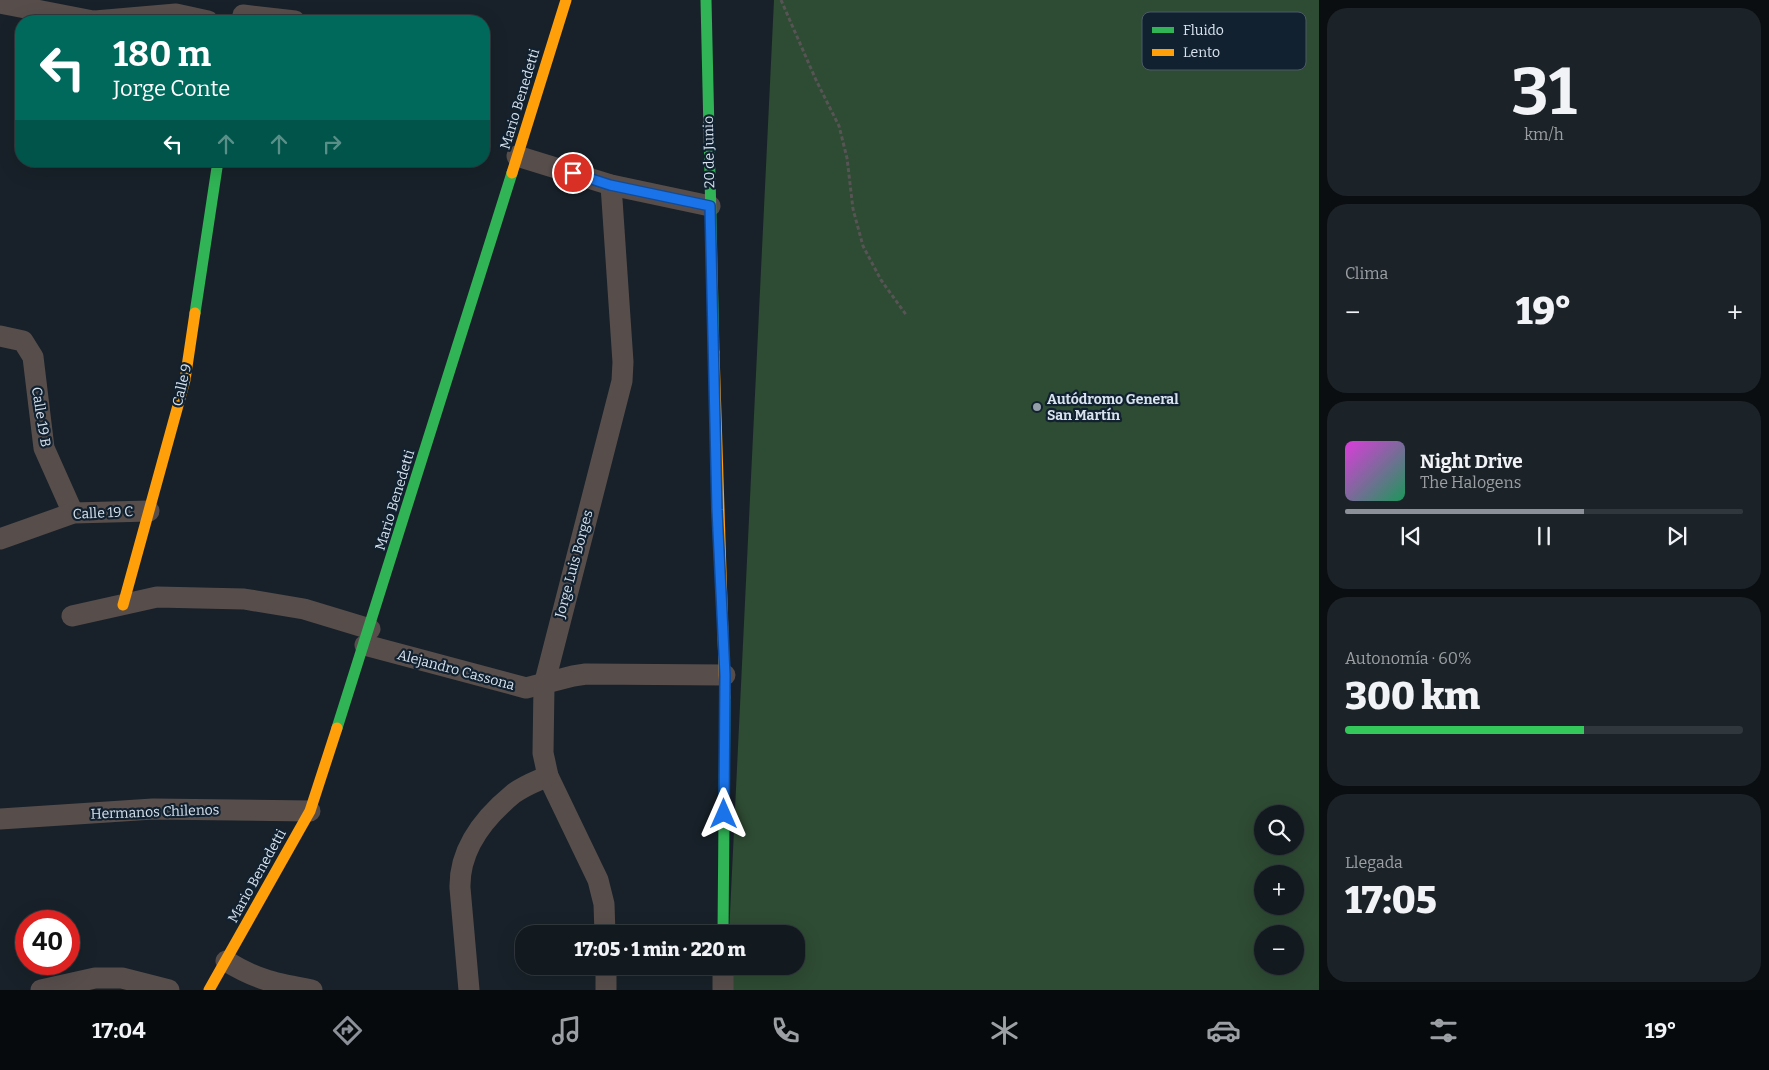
<!DOCTYPE html>
<html lang="es">
<head>
<meta charset="utf-8">
<style>
  :root { --surface:#12191f; --page:#1b2228; --text:#f1f3f6; --muted:#9ca0a4; --line:#31383d; --accent:#8c9099 }
  body { margin:0; font-family:Bitter,serif; background:var(--page); color:var(--text); height:100vh; display:flex; flex-direction:column; font-size:19px; white-space:nowrap }
  * { box-sizing:border-box; margin:0 }
  p { font-size:16px; color:var(--muted) }
  .icon { flex:none; width:28px; height:28px; fill:none; stroke:currentColor; stroke-width:2; stroke-linecap:round; stroke-linejoin:round }
  .map { position:relative; flex:1; overflow:hidden }
  .sheet { display:flex; flex-direction:column; gap:8px; padding:8px; background:#0a0e11; width:450px }
  .sheet>* { flex:none }
  .top-card { position:absolute; left:15px; top:15px; width:475px; height:152px; border-radius:20px; box-shadow:0 5px 20px #0002,0 0 0 1px var(--line); background:#00695c; color:#fff; overflow:hidden }
  .tools { position:absolute; left:1254px; top:805px; display:grid; gap:10px }
  .tools a { display:grid; place-items:center; width:50px; height:50px; border-radius:50%; background:var(--surface); box-shadow:0 5px 20px #0002,0 0 0 1px var(--line); font-size:25px }
  .speed { position:absolute; left:15px; top:910px; display:flex; gap:10px; font-size:25px; font-weight:700; text-align:center }
  .speed>* { display:grid; place-content:center; width:65px; height:65px; border-radius:50%; background:var(--surface); box-shadow:0 5px 20px #0002,0 0 0 1px var(--line); line-height:1 }
  .speed .limit { border:8px solid #d22; background:#fff; color:#111 }
  .pin { position:absolute; display:grid; place-items:center; width:42px; height:42px; color:#fff; margin:-21px; border:2px solid #fff; border-radius:50%; box-shadow:0 1px 5px #0007 }
  .me { position:absolute; width:55px; margin:-28px; rotate:0deg; stroke-linejoin:round; filter:drop-shadow(0 0 4px #0008) }
  .turn { display:flex; align-items:center; gap:18px; height:105px; padding:0 15px; font-size:22px }
  .turn .icon { width:65px; height:65px; stroke-width:2.5 }
  .turn b { display:block; font-size:35px; line-height:42px }
  .lanes { display:flex; align-items:center; height:48px; padding:0 15px; background:#0003; justify-content:center; gap:25px; direction:ltr }
  .lanes .off { opacity:.35 }
  .big { font-size:38px; font-weight:800; line-height:1.1 }
  .sheet .card { flex:1; display:flex; flex-direction:column; justify-content:center; gap:8px; min-width:0; padding:0 18px; border-radius:20px; background:var(--page) }
  .sheet .dial { align-items:center; gap:0 }
  .dial b { font-size:65px; line-height:1 }
  .song { display:flex; align-items:center; gap:15px }
  .cover { width:60px; height:60px; border-radius:8px; background:linear-gradient(135deg,hsl(300 70% 55%),hsl(150 70% 35%)) }
  .played { height:5px; border-radius:2px; background:linear-gradient(90deg,var(--accent) 60%,var(--line) 60%) }
  .keys { display:flex; justify-content:space-around; direction:ltr }
  .heat { display:flex; justify-content:space-between; align-items:center; font-size:28px; direction:ltr }
  .charge { height:8px; border-radius:4px; background:linear-gradient(90deg,#34c759 60%,var(--line) 0) }
  .trip { position:absolute; left:515px; top:925px; width:290px; height:50px; border-radius:20px; background:var(--surface); box-shadow:0 5px 20px #0002,0 0 0 1px var(--line); font-weight:800; line-height:50px; text-align:center }
  .tab-bar { display:flex; height:80px; justify-content:space-around; align-items:center; background:#070a0c; color:var(--muted) }
  .tab-bar .icon { width:35px; height:35px }
  .tab-bar .selected { color:var(--accent) }
  .tab-bar b { font-size:22px; color:var(--text) }
  main { display:flex; flex:1; min-height:0 }
  .map>svg:first-child { display:block }
  .green { fill:#2e4b33; fill-rule:evenodd }
  .lines { fill:none; stroke-linecap:round; stroke-linejoin:round }
  .path { stroke:#565455; stroke-width:3; stroke-dasharray:4 2.5; stroke-linecap:butt }
  .street { stroke:#574e4c; stroke-width:21 }
  .fast { stroke:#30b455; stroke-width:11 }
  .slow { stroke:#ff9f0a; stroke-width:11 }
  .route-casing { stroke:#114b97; stroke-width:12 }
  .route { stroke:#1a73e8; stroke-width:9 }
  .poi-dot { fill:#959fa9; stroke:#112130; stroke-width:2 }
  .labels { text-anchor:middle; dominant-baseline:central; stroke-width:4.5; stroke-linejoin:round; paint-order:stroke }
  .street-label { font-size:14px; fill:#d9e3ee; stroke:#112130 }
  .poi-label { font-size:14px; font-weight:bold; fill:#d9e3ee; stroke:#112130; text-anchor:start }
  .key { fill:#112130; stroke:#4d5b69; stroke-width:1 }
  .key-label { font-size:14px; fill:#d9e3ee }
</style>
</head>
<body>
<main>
<div class="map">
<svg width="1319" height="990" viewBox="0 0 1319 990">
  <rect width="100%" height="100%" fill="#182129"/>
  <path class="green" d="M 774,0 L 1319,0 L 1319,990 L 727,990 L 728,966 L 796,966 L 796,934 L 729,934 ZM 1262,814 L 1295,814 L 1295,846 L 1262,846 ZM 1262,874 L 1295,874 L 1295,906 L 1262,906 ZM 1262,934 L 1295,934 L 1295,966 L 1262,966 Z"/>
  <g class="lines">
    <path class="path" d="M 781,0 L 816,80 L 839,126 L 847,158 L 853,209 L 863,246 L 881,280 L 907,316"/>
    <g class="street">
      <path d="M 0,3 L 93,21"/>
      <path d="M 243,15 L 295,21"/>
      <path d="M 95,21 L 176,14 L 208,21"/>
      <path d="M 517,156 L 611,185 L 710,206"/>
      <path d="M 0,336 L 23,341 L 33,357 L 44,448 L 73,513"/>
      <path d="M 0,539 L 73,513 L 149,511"/>
      <path d="M 72,616 L 157,597 L 244,599 L 304,609 L 370,629"/>
      <path d="M 365,645 L 526,688 L 573,676 L 586,674 L 725,675"/>
      <path d="M 0,819 L 153,809 L 310,811"/>
      <path d="M 605,934 L 604,904 L 598,880 L 548,776 L 543,753 L 544,685 L 622,381 L 623,362 L 611,185"/>
      <path d="M 226,961 C 257,980 277,984 312,990"/>
      <path d="M 606,966 L 606,990"/>
      <path d="M 41,990 L 95,978 L 122,978 L 169,990"/>
      <path d="M 469,990 L 460,888 C 459,849 485,817 513,794 C 523,786 537,781 548,776"/>
      <path d="M 723,990 L 723,966"/>
    </g>
    <g class="fast">
      <path d="M 706,0 L 714,352"/>
      <path d="M 195,313 L 218,161"/>
      <path d="M 337,728 L 512,173"/>
      <path d="M 723,934 L 725,697"/>
    </g>
    <g class="slow">
      <path d="M 512,173 L 566,0"/>
      <path d="M 714,352 L 725,697"/>
      <path d="M 123,605 L 185,380 L 195,313"/>
      <path d="M 209,990 L 310,811 L 337,728"/>
    </g>
  </g>
  <g class="lines">
    <g class="route-casing">
      <path id="route" d="M 573,173 L 610,185 L 710,206 L 717,510 L 725,675 L 724,814"/>
    </g>
    <use href="#route" class="route"/>
  </g>
  <circle class="poi-dot" cx="1037" cy="407" r="5"/>
  <g class="labels">
    <g class="street-label">
      <text transform="translate(520 99) rotate(-73)">Mario Benedetti</text>
      <text transform="translate(709 152) rotate(-91)">20 de Junio</text>
      <text transform="translate(182 385) rotate(-77)">Calle 9</text>
      <text transform="translate(41 417) rotate(81)">Calle 19 B</text>
      <text transform="translate(395 500) rotate(-73)">Mario Benedetti</text>
      <text transform="translate(103 513) rotate(-3)">Calle 19 C</text>
      <text transform="translate(574 564) rotate(-75)">Jorge Luis Borges</text>
      <text transform="translate(456 670) rotate(15)">Alejandro Cassona</text>
      <text transform="translate(155 812) rotate(-2)">Hermanos Chilenos</text>
      <text transform="translate(257 876) rotate(-61)">Mario Benedetti</text>
    </g>
    <g class="poi-label">
      <text x="1047" y="399">Autódromo General<tspan x="1047" dy="16">San Martín</tspan></text>
    </g>
  </g>
  <rect x="1142" y="12" width="164" height="58" rx="8" class="key"/>
  <rect x="1152" y="27" width="22" height="6" fill="#30b455"/>
  <rect x="1152" y="49" width="22" height="7" fill="#ff9f0a"/>
  <g class="key-label">
    <text x="1183" y="35">Fluido</text>
    <text x="1183" y="57">Lento</text>
  </g>
</svg>
<div class="tools">
<a><svg class="icon" aria-label="search" viewBox="0 0 24 24"><circle cx="10" cy="10" r="6"/><path d="M15 15l6 6"/></svg></a>
<a>+</a>
<a>−</a>
</div>
<div class="speed"><div class="limit">40</div></div>
<div class="pin" style="left:573px;top:173px;background:#d93025"><svg class="icon" aria-label="arrive" viewBox="0 0 24 24"><path d="M6 21V4h12l-3 4 3 4H6"/></svg></div>
<svg class="me" style="left:724px;top:814px" viewBox="-20 -20 40 40"><path d="M0-17L14 15 0 8-14 15z" fill="#1a73e8" stroke="#fff" stroke-width="4"/></svg>
<div class="trip">17:05 · 1 min · 220 m</div>
<div class="top-card">
<div class="turn"><svg class="icon" aria-label="left" viewBox="0 0 24 24"><path d="M17 20v-9H6M10 6l-5 5 5 5"/></svg><div><b>180 m</b>Jorge Conte</div></div>
<div class="lanes"><svg class="icon" aria-label="left" viewBox="0 0 24 24"><path d="M17 20v-9H6M10 6l-5 5 5 5"/></svg><svg class="icon off" aria-label="ahead" viewBox="0 0 24 24"><path d="M12 20V5M6 11l6-6 6 6"/></svg><svg class="icon off" aria-label="ahead" viewBox="0 0 24 24"><path d="M12 20V5M6 11l6-6 6 6"/></svg><svg class="icon off" aria-label="right" viewBox="0 0 24 24"><path d="M7 20v-9h11M14 6l5 5-5 5"/></svg></div>
</div>
</div>
<section class="sheet">
<div class="card dial"><b>31</b><p>km/h</p></div>
<div class="card"><p>Clima</p>
<div class="heat"><a>−</a><b class="big">19°</b><a>+</a></div>
</div>
<div class="card">
<div class="song"><i class="cover"></i><div><b>Night Drive</b><p>The Halogens</p></div></div>
<div class="played"></div>
<div class="keys"><svg class="icon" aria-label="previous" viewBox="0 0 24 24"><path d="M18 5L8 12l10 7zM5 5v14"/></svg><svg class="icon" aria-label="pause" viewBox="0 0 24 24"><path d="M8 5v14M16 5v14"/></svg><svg class="icon" aria-label="next" viewBox="0 0 24 24"><path d="M6 5l10 7-10 7zM19 5v14"/></svg></div>
</div>
<div class="card"><p>Autonomía · 60%</p><b class="big">300 km</b><div class="charge"></div></div>
<div class="card"><p>Llegada</p><b class="big">17:05</b></div>
</section>
</main>
<nav class="tab-bar">
<b>17:04</b>
<svg class="icon selected" aria-label="directions" viewBox="0 0 24 24"><path d="M12 3l9 9-9 9-9-9zM9 14v-3h6M13 9l2 2-2 2"/></svg>
<svg class="icon" aria-label="music" viewBox="0 0 24 24"><path d="M9 18V5l10-2v13"/><circle cx="6" cy="18" r="3"/><circle cx="16" cy="16" r="3"/></svg>
<svg class="icon" aria-label="phone" viewBox="0 0 24 24"><path d="M5 4h4l2 5-3 2q2 4 5 5l2-3 5 2v4C11 20 4 13 5 4z"/></svg>
<svg class="icon" aria-label="climate" viewBox="0 0 24 24"><path d="M12 3v18M4 7l16 10M4 17L20 7"/></svg>
<svg class="icon" aria-label="car" viewBox="0 0 24 24"><path d="M5 17H2v-5l4-1 3-4h7l3 4 3 1v5h-3M9 17h6M6 11h13"/><circle cx="7" cy="17" r="2"/><circle cx="17" cy="17" r="2"/></svg>
<svg class="icon" aria-label="filters" viewBox="0 0 24 24"><path d="M4 7h16M4 17h16"/><circle cx="9" cy="7" r="2"/><circle cx="15" cy="17" r="2"/></svg>
<b>19°</b>
</nav>
</body>
</html>
